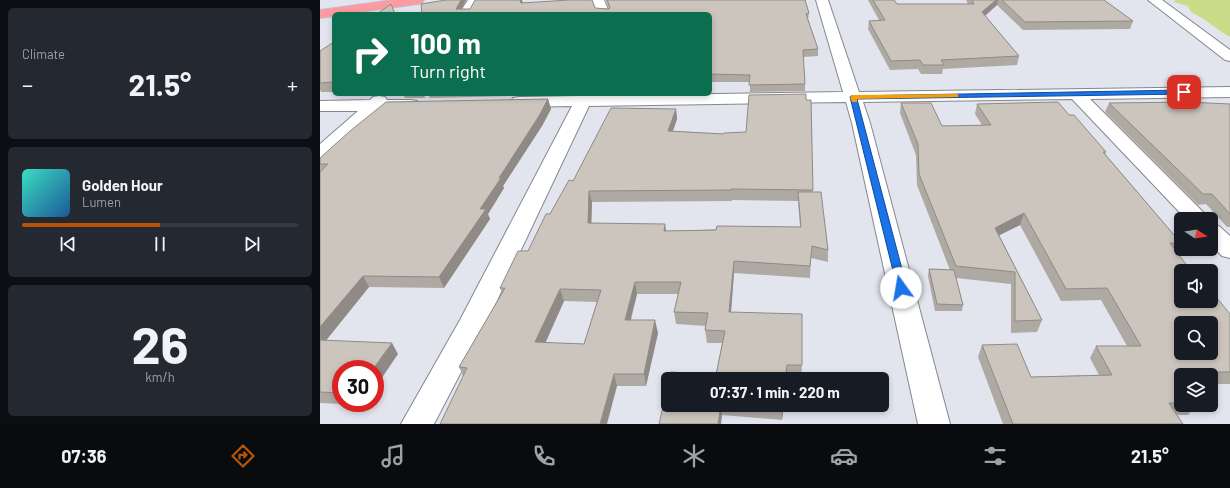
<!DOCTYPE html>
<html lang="en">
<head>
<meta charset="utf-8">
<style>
  :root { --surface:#171b24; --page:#242831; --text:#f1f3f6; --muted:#9ea1a6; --line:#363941; --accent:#b45309 }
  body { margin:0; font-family:Barlow,sans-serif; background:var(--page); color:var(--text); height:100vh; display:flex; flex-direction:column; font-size:15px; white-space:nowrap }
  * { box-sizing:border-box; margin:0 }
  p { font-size:13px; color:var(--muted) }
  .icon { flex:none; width:22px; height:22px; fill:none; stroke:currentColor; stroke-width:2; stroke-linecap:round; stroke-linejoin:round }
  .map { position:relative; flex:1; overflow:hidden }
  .sheet { display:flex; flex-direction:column; gap:8px; padding:8px; background:#0d0f14; width:320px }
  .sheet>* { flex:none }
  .hud { position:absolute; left:12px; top:12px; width:380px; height:84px; border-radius:6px; box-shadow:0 2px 6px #0003; background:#0b6e4f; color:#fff; overflow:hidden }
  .needle { width:26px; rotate:102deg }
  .fabs { position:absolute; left:854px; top:212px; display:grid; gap:8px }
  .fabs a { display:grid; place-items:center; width:44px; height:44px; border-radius:6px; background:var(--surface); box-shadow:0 2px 6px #0003; font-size:20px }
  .speed { position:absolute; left:12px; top:360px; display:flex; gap:8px; font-size:20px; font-weight:700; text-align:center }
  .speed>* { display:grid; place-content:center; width:52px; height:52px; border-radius:50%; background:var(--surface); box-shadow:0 2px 6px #0003; line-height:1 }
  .speed .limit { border:6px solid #d22; background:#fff; color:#111 }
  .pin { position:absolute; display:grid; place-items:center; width:34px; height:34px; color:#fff; margin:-17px; border-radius:8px; box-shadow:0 2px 6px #0006 }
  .me { position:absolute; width:44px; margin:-22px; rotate:347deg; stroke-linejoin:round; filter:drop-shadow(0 0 3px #0008) }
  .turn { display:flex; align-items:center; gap:14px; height:84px; padding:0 12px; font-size:18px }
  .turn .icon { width:52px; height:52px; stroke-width:2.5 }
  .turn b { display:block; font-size:28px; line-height:34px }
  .big { font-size:30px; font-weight:700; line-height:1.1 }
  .sheet .tile { flex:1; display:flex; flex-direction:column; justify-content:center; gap:6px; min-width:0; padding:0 14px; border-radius:6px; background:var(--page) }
  .sheet .dial { align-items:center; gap:0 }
  .dial b { font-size:52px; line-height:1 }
  .song { display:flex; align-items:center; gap:12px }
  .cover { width:48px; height:48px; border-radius:6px; background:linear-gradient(135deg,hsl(170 70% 55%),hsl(210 70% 35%)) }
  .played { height:4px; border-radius:2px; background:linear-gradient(90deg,var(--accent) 50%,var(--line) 50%) }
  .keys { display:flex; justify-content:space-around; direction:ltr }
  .heat { display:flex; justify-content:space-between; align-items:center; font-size:22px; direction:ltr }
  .trip { position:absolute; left:341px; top:372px; width:228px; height:40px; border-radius:6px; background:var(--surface); box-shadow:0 2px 6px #0003; font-weight:700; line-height:40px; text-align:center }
  .tabs { display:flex; height:64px; justify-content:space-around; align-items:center; background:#090b0e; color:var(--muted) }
  .tabs .icon { width:28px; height:28px }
  .tabs .on { color:var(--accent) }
  .tabs b { font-size:18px; color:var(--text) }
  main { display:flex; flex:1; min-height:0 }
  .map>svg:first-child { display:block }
  .green { fill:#cadc87 }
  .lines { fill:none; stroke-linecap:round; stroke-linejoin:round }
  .minor-casing { stroke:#84878f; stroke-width:2 }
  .trunk-casing { stroke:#c2c2c3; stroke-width:2 }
  .minor { fill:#fff; fill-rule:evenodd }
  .trunk { fill:#fe9aa4; fill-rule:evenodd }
  .wall { fill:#afa9a3; fill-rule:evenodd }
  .shaded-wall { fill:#8f8a85 }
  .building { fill:#ccc5be; stroke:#8f8a85; fill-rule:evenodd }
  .route { fill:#1a73e8; stroke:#114b97 }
  .slow { fill:#f59e0b }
</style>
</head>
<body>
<main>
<section class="sheet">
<div class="tile"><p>Climate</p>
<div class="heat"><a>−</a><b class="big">21.5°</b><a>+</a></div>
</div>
<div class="tile">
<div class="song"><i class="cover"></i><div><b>Golden Hour</b><p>Lumen</p></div></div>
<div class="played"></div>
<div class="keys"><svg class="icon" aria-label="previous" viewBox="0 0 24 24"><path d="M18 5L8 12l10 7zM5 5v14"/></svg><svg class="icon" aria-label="pause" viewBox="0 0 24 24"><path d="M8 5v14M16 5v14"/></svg><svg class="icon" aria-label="next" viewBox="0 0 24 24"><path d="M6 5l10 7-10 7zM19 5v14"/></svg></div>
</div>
<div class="tile dial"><b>26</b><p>km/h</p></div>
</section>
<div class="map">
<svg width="910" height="424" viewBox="0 0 910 424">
  <rect width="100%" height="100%" fill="#e2e5ee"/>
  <path class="green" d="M 855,0 L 910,0 L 910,37 C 896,29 886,19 871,12 L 868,6 L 854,2 Z"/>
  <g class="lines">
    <g class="minor-casing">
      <g id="minor">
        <path d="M 148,0 L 160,0 L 151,14 L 139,14 Z"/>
        <path d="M 272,0 L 284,0 L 290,14 L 278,14 Z"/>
        <path d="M 496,0 L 508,0 L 539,92 L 910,87 L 910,97 L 770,99 L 890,219 L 866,219 L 752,99 L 543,102 L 550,123 L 630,424 L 598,424 L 532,123 L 526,102 L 269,106 L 165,326 L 114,424 L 81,424 L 140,320 L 252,106 L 199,107 L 193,106 L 191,102 L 193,98 L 199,97 L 258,96 L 259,94 L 275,94 L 274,96 L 523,92 Z"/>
        <path d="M 828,0 L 842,0 L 910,50 L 910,61 L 905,60 Z"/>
        <path d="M 59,96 L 65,97 L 67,100 L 91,100 L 97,101 L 99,105 L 97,109 L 59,110 L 7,158 L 0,160 L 0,144 L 38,111 L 0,111 L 0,101 L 50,100 L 53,97 Z"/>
        <path d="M 891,224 L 899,226 L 910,236 L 910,258 L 902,256 L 891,245 Z"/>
      </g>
    </g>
    <g class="trunk-casing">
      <path id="trunk" d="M 73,0 L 104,0 L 102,3 L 98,4 L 26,14 L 14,14 L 14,16 L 0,18 L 0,10 Z"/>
    </g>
    <use href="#minor" class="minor"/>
    <use href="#trunk" class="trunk"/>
  </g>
  <g class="wall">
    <path d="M 141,0 L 146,0 L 142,9 L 150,9 L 202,0 L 203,3 L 289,9 L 286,0 L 485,0 L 489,13 L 488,20 L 498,49 L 498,56 L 483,57 L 485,84 L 485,91 L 430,92 L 430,82 L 390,82 L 390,14 L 102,14 Z"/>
    <path d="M 548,0 L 574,0 L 577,4 L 648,4 L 646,0 L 784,0 L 813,21 L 810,29 L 703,30 L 677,5 L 665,16 L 699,56 L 697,65 L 623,69 L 622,74 L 601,74 L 598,69 L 570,70 L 548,29 L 549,21 L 559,20 Z"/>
    <path d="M 14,42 L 14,92 L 1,92 L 0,90 L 0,51 Z"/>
    <path d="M 83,94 L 104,94 L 105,98 L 85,98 Z"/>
    <path d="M 108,94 L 228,94 L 227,95 L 110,98 Z"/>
    <path d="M 228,99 L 231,109 L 222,126 L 183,186 L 184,188 L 168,214 L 170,219 L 124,288 L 49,287 L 6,340 L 78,354 L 21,369 L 21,403 L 45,403 L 43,405 L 0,403 L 0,158 Z"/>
    <path d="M 486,100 L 491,100 L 493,192 L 508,250 L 508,262 L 491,258 L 490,278 L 414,273 L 411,312 L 482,365 L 481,378 L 396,375 L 402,343 L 387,343 L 385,330 L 386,326 L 356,324 L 354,312 L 358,294 L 317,294 L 311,320 L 338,333 L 326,386 L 297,386 L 143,376 L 139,367 L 182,293 L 180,288 L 208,251 L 230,214 L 253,181 L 356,109 L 357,119 L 353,131 L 404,134 L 426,132 ZM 412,200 L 478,201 L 480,227 L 346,231 L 271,223 L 272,202 L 412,201 ZM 244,301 L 277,302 L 264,344 L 225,343 Z"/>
    <path d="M 581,103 L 622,126 L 662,125 L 655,114 L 657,104 L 749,115 L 786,152 L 785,154 L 861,243 L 856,251 L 861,271 L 910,314 L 910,384 L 891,384 L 891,375 L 861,375 L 861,405 L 876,405 L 868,415 L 856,415 L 863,424 L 683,424 L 658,357 L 662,345 L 711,377 L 779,375 L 770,358 L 776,346 L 807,346 L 781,300 L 741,301 L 700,225 L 679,235 L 722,320 L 717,332 L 691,333 L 691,284 L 636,278 L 643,305 L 642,311 L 615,311 L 608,276 L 609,269 L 630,270 L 597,185 L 596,155 L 580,113 Z"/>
    <path d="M 789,103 L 910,104 L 910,227 L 907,227 L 886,204 L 878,205 L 785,112 Z"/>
    <path d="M 348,405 L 464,405 L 462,420 L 402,415 Z"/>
  </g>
  <g class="shaded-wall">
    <path d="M 141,0 L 146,0 L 139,14 L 136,9 Z"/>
    <path d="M 201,0 L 202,0 L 203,5 L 200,2 Z"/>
    <path d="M 676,0 L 678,0 L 677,5 L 660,20 L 662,12 Z"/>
    <path d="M 228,99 L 231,109 L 222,126 L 183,186 L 184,188 L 168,214 L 170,219 L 124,288 L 119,277 L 179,178 Z"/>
    <path d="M 356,109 L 357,119 L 349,142 L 348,131 Z"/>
    <path d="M 269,191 L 272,202 L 271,234 L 268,223 Z"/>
    <path d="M 704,213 L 700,225 L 672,239 L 675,228 Z"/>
    <path d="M 345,224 L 347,236 L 344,231 Z"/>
    <path d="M 414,261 L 414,273 L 410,324 L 409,312 Z"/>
    <path d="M 43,276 L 49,287 L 0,348 L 0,327 Z"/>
    <path d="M 315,282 L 317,294 L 307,333 L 305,320 Z"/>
    <path d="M 240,289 L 244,301 L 220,355 L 215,342 Z"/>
    <path d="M 335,320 L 338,333 L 326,386 L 324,374 Z"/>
    <path d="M 72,343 L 78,354 L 55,388 L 55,369 L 53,369 Z"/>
    <path d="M 467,365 L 467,379 L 465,379 Z"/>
    <path d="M 294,374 L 297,386 L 287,424 L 280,424 Z"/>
    <path d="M 401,405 L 402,415 L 401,424 L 398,424 Z"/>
    <path d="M 463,405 L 464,405 L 462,420 L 462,408 Z"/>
  </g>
  <g class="building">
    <path d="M 126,0 L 141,0 L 136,9 L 150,9 L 155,0 L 201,0 L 200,2 L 201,3 L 249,0 L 272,0 L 275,8 L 289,9 L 290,7 L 287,0 L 485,0 L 489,13 L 486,14 L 498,49 L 483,50 L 485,84 L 429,85 L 430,75 L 390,74 L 390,14 L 102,14 L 101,4 Z"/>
    <path d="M 553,0 L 574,0 L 577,4 L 654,4 L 652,0 L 676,0 L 662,12 L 699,56 L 621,60 L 624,65 L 603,65 L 600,60 L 571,61 L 549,21 L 565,20 Z"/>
    <path d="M 682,0 L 784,0 L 813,21 L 705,22 Z"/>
    <path d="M 71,4 L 75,14 L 57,14 Z"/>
    <path d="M 14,42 L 14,82 L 0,83 L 0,51 Z"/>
    <path d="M 486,94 L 486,100 L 491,100 L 493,190 L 411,189 L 411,190 L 269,191 L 268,223 L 345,224 L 344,231 L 396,230 L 397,226 L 481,227 L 478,192 L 501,192 L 508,250 L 492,246 L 490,266 L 414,261 L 409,312 L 482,314 L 482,365 L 467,365 L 465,379 L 349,379 L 351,372 L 396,375 L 405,331 L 385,330 L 388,313 L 354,312 L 361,282 L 315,282 L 305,320 L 335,320 L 324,374 L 294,374 L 280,424 L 120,424 L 147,368 L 139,367 L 185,288 L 180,288 L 198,251 L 208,251 L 226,214 L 230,214 L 249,180 L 253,181 L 291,108 L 356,109 L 348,131 L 404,134 L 404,133 L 426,132 L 429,95 ZM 240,289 L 281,290 L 264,344 L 215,342 Z"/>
    <path d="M 228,99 L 219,116 L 179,178 L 181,178 L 160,209 L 166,209 L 119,277 L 43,276 L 0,327 L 0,172 L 8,164 L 0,164 L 0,158 L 30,131 L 66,102 Z"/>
    <path d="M 738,102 L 749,115 L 754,115 L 786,152 L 783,152 L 861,243 L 850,243 L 871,271 L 861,271 L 861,301 L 891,301 L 891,292 L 892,292 L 910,314 L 910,372 L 857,372 L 861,378 L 861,403 L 849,403 L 863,424 L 693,424 L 662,345 L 697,344 L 711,377 L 792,375 L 776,346 L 821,346 L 787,288 L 746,289 L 704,213 L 675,228 L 722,320 L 695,321 L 695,272 L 636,266 L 599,174 L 598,144 L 581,103 L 611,103 L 622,126 L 671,125 L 657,104 ZM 861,323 L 891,323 L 891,353 L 861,353 Z"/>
    <path d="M 867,102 L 910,104 L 910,214 L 892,194 L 883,194 L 789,103 Z"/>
    <path d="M 609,269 L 634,270 L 643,305 L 617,304 Z"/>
    <path d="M 0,340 L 72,343 L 53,369 L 21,369 L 21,393 L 0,392 Z"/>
    <path d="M 348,385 L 348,405 L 401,405 L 398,424 L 339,424 Z"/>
    <path d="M 424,405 L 463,405 L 462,408 Z"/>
  </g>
  <path class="route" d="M 864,90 L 867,92 L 866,94 L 537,99 L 587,288 L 585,291 L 578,291 L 530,97 L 531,96 Z"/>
  <path class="slow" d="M 636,94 L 638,94 L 638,97 L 537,99 L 537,102 L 532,102 L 530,97 L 533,95 Z"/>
</svg>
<div class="fabs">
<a><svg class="needle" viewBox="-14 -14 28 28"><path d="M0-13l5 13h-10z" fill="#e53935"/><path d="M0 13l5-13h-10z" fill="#9ea1a6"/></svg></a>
<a><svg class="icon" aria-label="sound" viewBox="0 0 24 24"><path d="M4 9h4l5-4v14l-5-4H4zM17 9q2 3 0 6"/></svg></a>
<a><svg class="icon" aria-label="search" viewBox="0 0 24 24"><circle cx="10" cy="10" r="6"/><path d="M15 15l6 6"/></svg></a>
<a><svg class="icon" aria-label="layers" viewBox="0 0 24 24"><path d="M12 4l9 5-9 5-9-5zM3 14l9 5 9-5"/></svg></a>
</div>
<div class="speed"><div class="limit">30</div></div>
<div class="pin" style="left:864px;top:92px;background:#d93025"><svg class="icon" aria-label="arrive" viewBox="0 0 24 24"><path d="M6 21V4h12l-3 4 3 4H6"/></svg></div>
<svg class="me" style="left:581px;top:288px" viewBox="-20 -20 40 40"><circle r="19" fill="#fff"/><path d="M0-13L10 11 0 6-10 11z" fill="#1a73e8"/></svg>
<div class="trip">07:37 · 1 min · 220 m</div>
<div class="hud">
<div class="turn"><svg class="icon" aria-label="right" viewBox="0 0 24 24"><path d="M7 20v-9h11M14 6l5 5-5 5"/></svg><div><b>100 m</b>Turn right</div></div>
</div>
</div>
</main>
<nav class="tabs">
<b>07:36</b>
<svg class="icon on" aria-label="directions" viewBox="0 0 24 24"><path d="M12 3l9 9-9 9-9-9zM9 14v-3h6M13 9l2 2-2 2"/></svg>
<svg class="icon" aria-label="music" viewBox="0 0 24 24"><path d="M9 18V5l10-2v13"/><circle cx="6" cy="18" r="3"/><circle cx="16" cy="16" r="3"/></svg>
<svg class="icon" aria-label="phone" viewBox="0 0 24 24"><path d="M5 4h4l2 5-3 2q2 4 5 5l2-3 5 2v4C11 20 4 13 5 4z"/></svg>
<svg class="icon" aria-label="climate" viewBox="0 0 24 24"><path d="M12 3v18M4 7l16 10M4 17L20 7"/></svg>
<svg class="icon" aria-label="car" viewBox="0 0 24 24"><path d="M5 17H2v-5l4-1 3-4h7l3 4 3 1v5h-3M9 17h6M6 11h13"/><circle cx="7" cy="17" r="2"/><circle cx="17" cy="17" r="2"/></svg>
<svg class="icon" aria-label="filters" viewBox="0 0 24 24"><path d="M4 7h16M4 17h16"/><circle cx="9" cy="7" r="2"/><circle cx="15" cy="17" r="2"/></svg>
<b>21.5°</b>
</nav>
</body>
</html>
